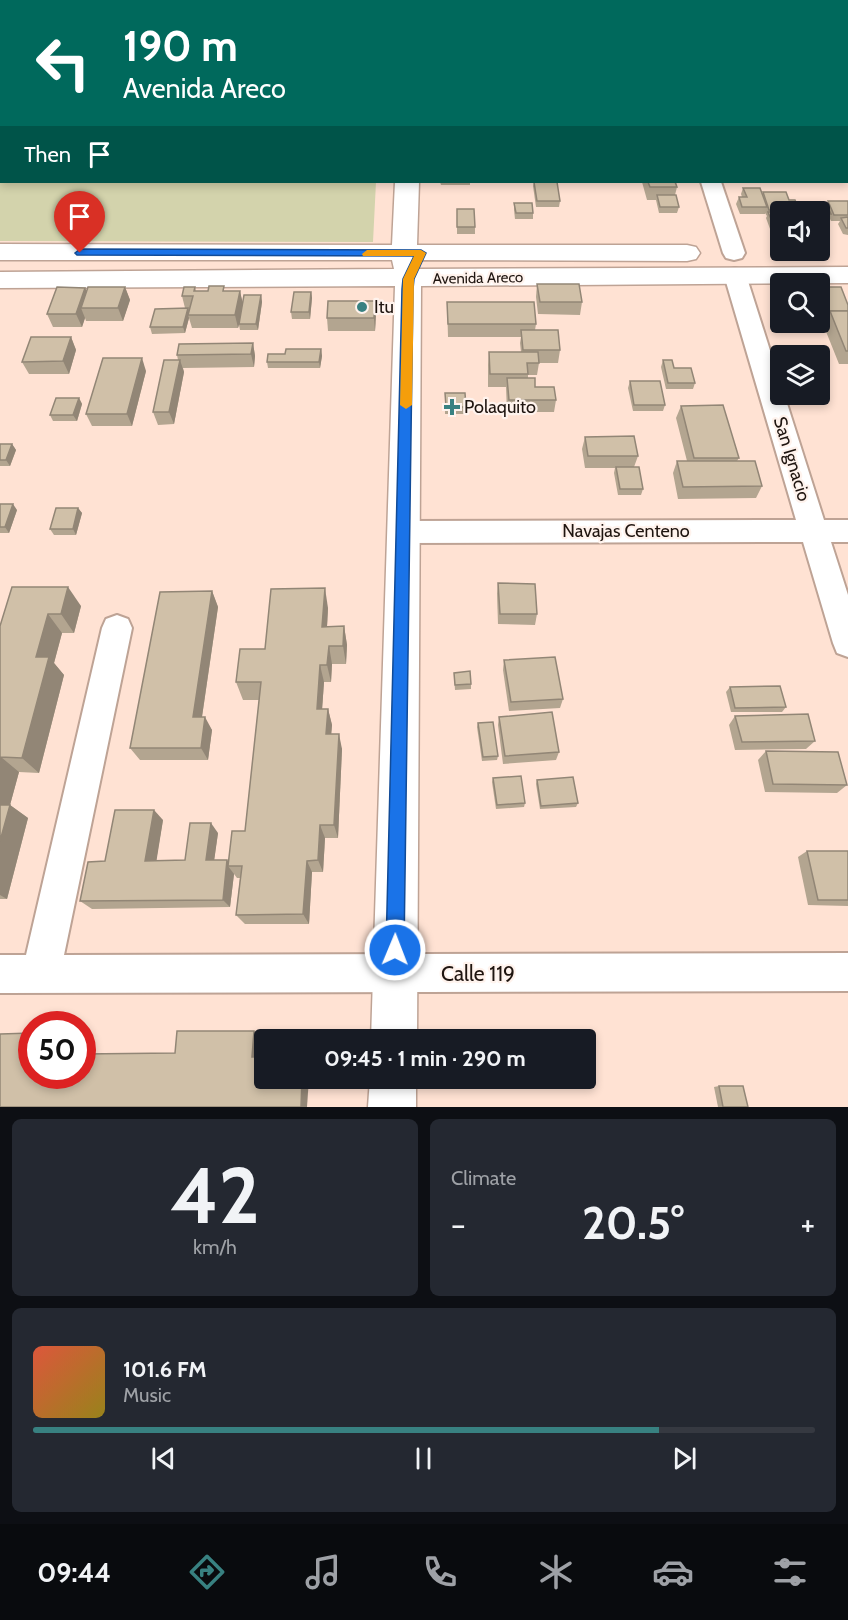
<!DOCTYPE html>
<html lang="en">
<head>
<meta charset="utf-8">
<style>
  :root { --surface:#171b24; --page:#242831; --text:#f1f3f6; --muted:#9ea1a6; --line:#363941; --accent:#388181 }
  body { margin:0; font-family:Cabin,sans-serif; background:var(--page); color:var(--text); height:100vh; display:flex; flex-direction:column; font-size:22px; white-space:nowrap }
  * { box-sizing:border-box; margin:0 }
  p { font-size:20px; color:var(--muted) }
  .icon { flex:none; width:33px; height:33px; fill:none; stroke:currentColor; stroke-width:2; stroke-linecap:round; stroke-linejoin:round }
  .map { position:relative; height:1107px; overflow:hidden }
  .drawer { display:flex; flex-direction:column; gap:12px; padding:12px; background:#0d0f14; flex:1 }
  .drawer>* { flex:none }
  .hud { position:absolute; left:0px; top:0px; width:849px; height:183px; box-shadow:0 3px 9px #0003; background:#00695c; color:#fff; overflow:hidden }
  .tools { position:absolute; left:770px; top:201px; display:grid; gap:12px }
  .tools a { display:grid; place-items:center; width:60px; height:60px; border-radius:6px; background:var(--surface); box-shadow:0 3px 9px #0003; font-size:30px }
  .speed { position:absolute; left:18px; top:1011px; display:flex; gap:12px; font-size:30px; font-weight:700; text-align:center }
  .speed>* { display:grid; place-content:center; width:78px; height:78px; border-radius:50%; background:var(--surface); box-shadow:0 3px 9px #0003; line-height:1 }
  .speed .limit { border:9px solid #d22; background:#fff; color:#111 }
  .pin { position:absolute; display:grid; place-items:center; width:51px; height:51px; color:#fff; margin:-62px -26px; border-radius:50% 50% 50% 0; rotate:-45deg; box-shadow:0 0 6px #0007 }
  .pin .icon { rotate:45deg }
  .me { position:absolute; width:66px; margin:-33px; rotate:1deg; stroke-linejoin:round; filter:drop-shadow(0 0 4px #0008) }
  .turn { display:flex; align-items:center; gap:21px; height:126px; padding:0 24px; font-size:27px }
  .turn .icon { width:78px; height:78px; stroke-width:2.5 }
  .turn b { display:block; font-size:42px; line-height:51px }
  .then { display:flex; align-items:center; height:57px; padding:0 24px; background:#0003; gap:12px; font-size:22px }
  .big { font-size:45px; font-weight:800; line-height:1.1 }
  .drawer .widget { flex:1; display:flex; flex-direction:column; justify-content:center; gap:9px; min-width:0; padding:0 21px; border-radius:9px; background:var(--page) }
  .drawer .dial { align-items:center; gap:0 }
  .dial b { font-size:78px; line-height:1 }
  .song { display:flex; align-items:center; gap:18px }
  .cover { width:72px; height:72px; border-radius:9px; background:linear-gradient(135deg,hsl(10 70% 55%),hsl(50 70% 35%)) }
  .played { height:6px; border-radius:3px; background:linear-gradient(90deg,var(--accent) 80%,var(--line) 80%) }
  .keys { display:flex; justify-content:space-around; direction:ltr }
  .heat { display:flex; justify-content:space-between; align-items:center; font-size:33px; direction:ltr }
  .drawer .tiles { flex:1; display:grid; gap:12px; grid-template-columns:1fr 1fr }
  .widget:last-child { grid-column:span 2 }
  .trip { position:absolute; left:254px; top:1029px; width:342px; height:60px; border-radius:6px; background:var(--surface); box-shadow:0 3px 9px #0003; font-weight:800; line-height:60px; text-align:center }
  .tab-bar { display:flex; height:96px; justify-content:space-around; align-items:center; background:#090b0e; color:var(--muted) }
  .tab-bar .icon { width:42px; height:42px }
  .tab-bar .active { color:var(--accent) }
  .tab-bar b { font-size:27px; color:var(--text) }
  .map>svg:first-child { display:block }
  .green { fill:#d3d3ac }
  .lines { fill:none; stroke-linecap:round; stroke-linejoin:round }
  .minor-casing { stroke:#bea395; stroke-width:4 }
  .major-casing { stroke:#bea395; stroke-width:3 }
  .minor { fill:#fff; fill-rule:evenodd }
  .major { fill:#fff; fill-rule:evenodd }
  .wall { fill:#b3a590 }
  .shaded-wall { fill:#928676 }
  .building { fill:#d0c0a8; stroke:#928676; stroke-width:1.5 }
  .route { fill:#1a73e8; stroke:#114b97; stroke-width:1.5 }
  .slow { fill:#f59e0b }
  .poi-dot { fill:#388181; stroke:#fff3ed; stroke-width:2 }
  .labels { text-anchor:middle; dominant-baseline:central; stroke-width:4.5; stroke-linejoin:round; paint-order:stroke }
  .far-street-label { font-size:15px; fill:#1f1510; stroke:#fff3ed }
  .poi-label { font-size:18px; fill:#1f1510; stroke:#fff3ed; text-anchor:start }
  .street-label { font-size:18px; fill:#1f1510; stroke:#fff3ed }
  .near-street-label { font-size:21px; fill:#1f1510; stroke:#fff3ed }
</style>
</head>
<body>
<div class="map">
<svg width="848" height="1107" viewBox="0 0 848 1107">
  <rect width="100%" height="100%" fill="#ffe2d3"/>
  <path class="green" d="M 0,0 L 263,0 L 2,2 L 2,182 L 376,182 L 373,242 L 0,241 Z"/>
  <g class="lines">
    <g class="minor-casing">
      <g id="minor">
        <path d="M 228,0 L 244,0 L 227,2 Z"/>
        <path d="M 643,0 L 659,0 L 660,2 L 644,2 Z"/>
        <rect x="0" y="17" width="2" height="10"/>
        <rect x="0" y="96" width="2" height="10"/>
        <path d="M 701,182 L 721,182 L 745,253 L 742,258 L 734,260 L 726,258 L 723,253 Z"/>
        <path d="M 735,268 L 743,270 L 746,275 L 780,382 L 780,394 L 784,394 L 824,520 L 848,520 L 848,542 L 831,542 L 848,595 L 848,657 L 837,653 L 833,643 L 803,542 L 404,543 L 394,540 L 390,532 L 394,524 L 404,521 L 796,520 L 724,275 L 727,270 Z"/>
        <path d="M 117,615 L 128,619 L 132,628 L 64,955 L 848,953 L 848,991 L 0,993 L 0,955 L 26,955 L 102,628 L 106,619 Z"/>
      </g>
    </g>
    <g class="major-casing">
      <g id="major">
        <rect x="404" y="0" width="18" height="2"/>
        <path d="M 395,182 L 419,182 L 417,245 L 687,245 L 696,247 L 700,253 L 696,259 L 687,261 L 418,260 L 419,269 L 848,267 L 848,283 L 421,286 L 417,1040 L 371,1040 L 395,286 L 0,288 L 0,272 L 394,269 L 392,260 L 0,260 L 0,244 L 392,245 Z"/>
        <path d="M 370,1078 L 416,1078 L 416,1107 L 368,1107 Z"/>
      </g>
    </g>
    <use href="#minor" class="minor"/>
    <use href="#major" class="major"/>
  </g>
  <g class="wall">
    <path d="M 670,0 L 712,0 L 711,2 L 671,2 Z"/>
    <path d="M 798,0 L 816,0 L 816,2 L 799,2 Z"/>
    <path d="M 440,182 L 470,182 L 470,185 L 441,185 Z"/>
    <path d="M 534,182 L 557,182 L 560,201 L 559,207 L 536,207 L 533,186 Z"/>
    <path d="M 642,182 L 676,182 L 677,187 L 675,195 L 679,207 L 677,213 L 659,213 L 656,200 L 647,200 Z"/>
    <path d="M 743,188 L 762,194 L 763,192 L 799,210 L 798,212 L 780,212 L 780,237 L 773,237 L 766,218 L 767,216 L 765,213 L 765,214 L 740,214 L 736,204 L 739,197 L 742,197 L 741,194 Z"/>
    <path d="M 828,201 L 848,201 L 848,235 L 843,234 L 838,224 L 840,221 L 831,221 L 829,217 L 828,220 L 827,220 L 829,227 L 826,233 L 819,233 L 819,212 L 800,212 L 800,210 L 802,204 L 827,204 Z"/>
    <path d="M 514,203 L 533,213 L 533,219 L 515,219 L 514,210 Z"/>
    <path d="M 457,209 L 475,227 L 475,234 L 457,234 Z"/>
    <path d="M 537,284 L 582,302 L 580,315 L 538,314 L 536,297 Z"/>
    <path d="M 125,287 L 130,300 L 123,321 L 86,321 L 85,318 L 82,327 L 53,327 L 47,314 L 85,288 L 87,291 Z"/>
    <path d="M 195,287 L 196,291 L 240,291 L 242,302 L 261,295 L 262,302 L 258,330 L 240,330 L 239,325 L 238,328 L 192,328 L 189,318 L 185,333 L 152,334 L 150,327 L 185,308 L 182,296 Z"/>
    <path d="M 820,287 L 848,305 L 848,364 L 839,364 L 823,324 L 827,317 L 826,317 L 819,300 Z"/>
    <path d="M 311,292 L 312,298 L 310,319 L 292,319 L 291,312 Z"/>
    <path d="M 375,301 L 376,314 L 375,331 L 328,331 L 327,318 Z"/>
    <path d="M 447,302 L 536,324 L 535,330 L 560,350 L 558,363 L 539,363 L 537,375 L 528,375 L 528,378 L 535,387 L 556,400 L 554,412 L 507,412 L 506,387 L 488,387 L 488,365 L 489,352 L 521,352 L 520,343 L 521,337 L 448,337 Z"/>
    <path d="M 71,337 L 76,350 L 69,374 L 29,374 L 22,362 Z"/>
    <path d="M 253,343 L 255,356 L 254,367 L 183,368 L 184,372 L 174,424 L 158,425 L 153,412 L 178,360 L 177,355 Z"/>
    <path d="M 321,349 L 322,356 L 320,368 L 268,368 L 267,362 L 285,354 Z"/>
    <path d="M 663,360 L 695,383 L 693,389 L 666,389 L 661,367 Z"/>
    <path d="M 146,371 L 132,426 L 92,426 L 86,414 Z"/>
    <path d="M 630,381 L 665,405 L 663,411 L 633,411 L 628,388 Z"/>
    <path d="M 445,393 L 466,407 L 465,414 L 445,414 Z"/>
    <path d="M 79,398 L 82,404 L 77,421 L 53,421 L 50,415 Z"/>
    <path d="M 681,406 L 739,458 L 737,461 L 762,486 L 756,498 L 678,499 L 673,473 L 677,461 L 687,461 L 676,418 Z"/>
    <path d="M 585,437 L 638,456 L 634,467 L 643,489 L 641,495 L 618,495 L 614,473 L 615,468 L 585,468 L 582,449 Z"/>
    <path d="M 0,444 L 12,444 L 16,450 L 10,466 L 0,466 Z"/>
    <path d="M 0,504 L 17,510 L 9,533 L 0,533 Z"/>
    <path d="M 78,508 L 82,513 L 76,535 L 54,535 L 50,529 Z"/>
    <path d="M 498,583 L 537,614 L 535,625 L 498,624 L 497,594 Z"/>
    <path d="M 12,587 L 81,606 L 74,633 L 62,633 L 54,663 L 64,675 L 39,773 L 19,772 L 10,805 L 28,818 L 7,899 L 0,899 L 0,626 Z"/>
    <path d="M 212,591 L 218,607 L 202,717 L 212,730 L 208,760 L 140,760 L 130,748 Z"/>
    <path d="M 328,608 L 327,627 L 344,626 L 347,645 L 346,664 L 332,664 L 331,682 L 324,682 L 322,709 L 328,709 L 332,725 L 331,734 L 342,749 L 338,838 L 325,838 L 323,872 L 312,872 L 309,924 L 245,924 L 236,915 L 240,878 L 237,878 L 234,874 L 230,907 L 92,909 L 80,901 L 105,861 L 163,820 L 156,861 L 185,860 L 218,833 L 214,860 L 227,860 L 228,862 L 245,831 L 259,700 L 243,700 L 236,682 L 265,649 Z"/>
    <path d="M 504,660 L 563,699 L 560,708 L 509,711 L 503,670 Z"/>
    <path d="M 454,673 L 471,684 L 471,689 L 455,690 Z"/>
    <path d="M 730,687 L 786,707 L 782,712 L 731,712 L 726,692 Z"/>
    <path d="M 735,716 L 815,741 L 806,749 L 735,750 L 729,725 Z"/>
    <path d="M 499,717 L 559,752 L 556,760 L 503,764 L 498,725 Z"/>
    <path d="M 478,723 L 498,756 L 497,760 L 482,761 L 477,727 Z"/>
    <path d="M 766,751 L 847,785 L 837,793 L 765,792 L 758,760 Z"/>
    <path d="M 493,778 L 525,803 L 524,807 L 496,809 L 492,782 Z"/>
    <path d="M 537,780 L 578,803 L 576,807 L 540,809 L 536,784 Z"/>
    <path d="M 807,851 L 848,851 L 848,906 L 808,905 L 798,857 Z"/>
    <path d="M 719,1086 L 748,1107 L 718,1107 L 714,1087 Z"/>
  </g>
  <g class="shaded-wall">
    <path d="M 125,287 L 130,300 L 123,321 L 118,308 Z"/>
    <path d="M 85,288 L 91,300 L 81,308 L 85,318 L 82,327 L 76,314 Z"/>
    <path d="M 240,291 L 243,304 L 239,324 L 238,328 L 235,315 Z"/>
    <path d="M 311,292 L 312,298 L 310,319 L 309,312 Z"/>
    <path d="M 261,295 L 262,302 L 258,330 L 256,324 Z"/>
    <path d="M 375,301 L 376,314 L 375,331 L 374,318 Z"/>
    <path d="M 188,308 L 190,315 L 188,315 L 189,318 L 185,333 L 183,327 Z"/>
    <path d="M 71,337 L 76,350 L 69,374 L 63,361 Z"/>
    <path d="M 253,343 L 255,356 L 254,367 L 251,354 Z"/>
    <path d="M 321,349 L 322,356 L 320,368 L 319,362 Z"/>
    <path d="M 142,358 L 146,371 L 132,426 L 127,414 Z"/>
    <path d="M 180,360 L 184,372 L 174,424 L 169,412 Z"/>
    <path d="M 79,398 L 82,404 L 77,421 L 73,415 Z"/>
    <path d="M 12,444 L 16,450 L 10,466 L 6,460 Z"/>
    <path d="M 13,504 L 17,510 L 9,533 L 5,527 Z"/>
    <path d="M 78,508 L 82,513 L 76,535 L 73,529 Z"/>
    <path d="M 68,587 L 81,606 L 74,633 L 61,614 Z"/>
    <path d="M 325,588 L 328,608 L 326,645 L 322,627 Z"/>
    <path d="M 212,591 L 218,607 L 200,730 L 193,717 Z"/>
    <path d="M 48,614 L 62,633 L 54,663 L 64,675 L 39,773 L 22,758 L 36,657 Z"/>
    <path d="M 344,626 L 347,645 L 346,664 L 343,646 Z"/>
    <path d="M 329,646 L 332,664 L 331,682 L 327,665 Z"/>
    <path d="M 320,665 L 324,682 L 321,725 L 317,709 Z"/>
    <path d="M 328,709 L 332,725 L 330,750 L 326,734 Z"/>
    <path d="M 205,717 L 212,730 L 208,760 L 201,748 Z"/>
    <path d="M 339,734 L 342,749 L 338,838 L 334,825 Z"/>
    <path d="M 1,757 L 19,772 L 10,805 L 28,818 L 7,899 L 0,895 L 0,762 Z"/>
    <path d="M 154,810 L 163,820 L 155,870 L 145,861 Z"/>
    <path d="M 211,823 L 218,833 L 213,869 L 206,860 Z"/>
    <path d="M 320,825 L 325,838 L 323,872 L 318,860 Z"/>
    <path d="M 227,860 L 232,866 L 228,866 L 234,874 L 230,907 L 223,900 Z"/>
    <path d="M 307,861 L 312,872 L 309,924 L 303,914 Z"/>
    <path d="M 254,1031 L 262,1035 L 261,1060 L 252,1057 Z"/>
    <path d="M 32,1040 L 32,1055 L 28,1054 Z"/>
    <path d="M 302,1078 L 309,1078 L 307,1107 L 301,1107 Z"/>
  </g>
  <g class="building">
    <rect x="510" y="0" width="20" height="2"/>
    <rect x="538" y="0" width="13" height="2"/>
    <path d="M 590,0 L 612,0 L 612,2 L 591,2 Z"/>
    <path d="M 826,0 L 845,0 L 846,2 L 827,2 Z"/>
    <path d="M 534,182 L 557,182 L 560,201 L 537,201 Z"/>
    <path d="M 648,182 L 675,182 L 677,187 L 650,187 Z"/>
    <path d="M 743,188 L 760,188 L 767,207 L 742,207 L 739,197 L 747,197 Z"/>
    <path d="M 763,192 L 786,192 L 789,200 L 795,200 L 799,210 L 769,210 Z"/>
    <path d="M 657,195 L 676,195 L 679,207 L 660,207 Z"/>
    <path d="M 828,201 L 848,201 L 848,215 L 834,215 Z"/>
    <path d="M 514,203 L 532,203 L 533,213 L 516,213 Z"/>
    <path d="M 802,204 L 826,204 L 831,214 L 824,214 L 829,227 L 819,227 L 819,212 L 806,212 Z"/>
    <path d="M 457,209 L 474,209 L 475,227 L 457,227 Z"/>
    <path d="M 768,212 L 780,212 L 780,231 L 776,231 Z"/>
    <path d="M 848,217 L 848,228 L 846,228 L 841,218 Z"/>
    <path d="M 537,284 L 579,284 L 582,302 L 540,302 Z"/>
    <path d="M 209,286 L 224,286 L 223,291 L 240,291 L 235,315 L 188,315 L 193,296 L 182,296 L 184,287 L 195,287 L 194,291 L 208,291 Z"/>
    <path d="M 57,287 L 85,288 L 76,314 L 47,314 Z"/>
    <path d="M 88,287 L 125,287 L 118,308 L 81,308 Z"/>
    <path d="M 820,287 L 841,287 L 848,305 L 848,311 L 829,311 Z"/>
    <path d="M 294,292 L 311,292 L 309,312 L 291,312 Z"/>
    <path d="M 244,295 L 261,295 L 256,324 L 239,324 Z"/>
    <path d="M 328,301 L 375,301 L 374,318 L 327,318 Z"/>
    <path d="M 447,302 L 534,302 L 536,324 L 448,324 Z"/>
    <path d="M 188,308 L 183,327 L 150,327 L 155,309 Z"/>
    <path d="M 830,311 L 848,311 L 848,351 L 846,351 Z"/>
    <path d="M 521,330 L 558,330 L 560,350 L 523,350 Z"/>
    <path d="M 31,337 L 71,337 L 63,361 L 22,362 Z"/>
    <path d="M 253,343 L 251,354 L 177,355 L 179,344 Z"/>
    <path d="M 286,349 L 321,349 L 319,362 L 267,362 L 268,354 L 285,354 Z"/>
    <path d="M 489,352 L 538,352 L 539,363 L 527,363 L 528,374 L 490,374 Z"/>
    <path d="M 103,358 L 142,358 L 127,414 L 86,414 Z"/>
    <path d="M 164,360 L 180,360 L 169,412 L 153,412 Z"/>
    <path d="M 663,360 L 672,360 L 674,368 L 691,368 L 695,383 L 668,383 Z"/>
    <path d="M 507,378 L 535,378 L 535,387 L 554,387 L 556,400 L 509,400 Z"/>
    <path d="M 630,381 L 660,381 L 665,405 L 634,405 Z"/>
    <path d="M 445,393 L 465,393 L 466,407 L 446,407 Z"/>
    <path d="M 56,398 L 79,398 L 73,415 L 50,415 Z"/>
    <path d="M 723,405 L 739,458 L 694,458 L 681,406 Z"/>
    <path d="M 634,436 L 638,456 L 588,456 L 585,437 Z"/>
    <path d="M 0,444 L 12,444 L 6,460 L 0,460 Z"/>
    <path d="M 677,461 L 755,461 L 762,486 L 683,487 Z"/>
    <path d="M 616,467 L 639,467 L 643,489 L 620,489 Z"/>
    <path d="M 0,504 L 13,504 L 5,527 L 0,527 Z"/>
    <path d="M 56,508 L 78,508 L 73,529 L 50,529 Z"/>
    <path d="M 498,583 L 535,584 L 537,614 L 500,614 Z"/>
    <path d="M 12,587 L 68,587 L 61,614 L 48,614 L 36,657 L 49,657 L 22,758 L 1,757 L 0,762 L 0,626 Z"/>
    <path d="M 325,588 L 322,627 L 344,626 L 343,646 L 329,646 L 327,665 L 320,665 L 317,709 L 328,709 L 326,734 L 339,734 L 334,825 L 320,825 L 318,860 L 307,861 L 303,914 L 236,915 L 242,866 L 228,866 L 232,831 L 245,831 L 261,682 L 236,682 L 240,649 L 265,649 L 271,589 Z"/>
    <path d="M 212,591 L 193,717 L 205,717 L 201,748 L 130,748 L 160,592 Z"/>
    <path d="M 555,657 L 563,699 L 511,702 L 504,660 Z"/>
    <path d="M 470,671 L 471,684 L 455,685 L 454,673 Z"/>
    <path d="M 780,686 L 786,707 L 735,708 L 730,687 Z"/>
    <path d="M 552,712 L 559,752 L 505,756 L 499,717 Z"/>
    <path d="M 808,714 L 815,741 L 742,742 L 735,716 Z"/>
    <path d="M 493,722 L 498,756 L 483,757 L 478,723 Z"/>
    <path d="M 766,751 L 838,752 L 847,785 L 773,784 Z"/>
    <path d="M 521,776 L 525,803 L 497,805 L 493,778 Z"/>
    <path d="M 573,777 L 578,803 L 541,806 L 537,780 Z"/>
    <path d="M 0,805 L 10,805 L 0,841 Z"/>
    <path d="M 115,810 L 154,810 L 145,861 L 185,860 L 190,823 L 211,823 L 206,860 L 227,860 L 223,900 L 80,901 L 88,862 L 105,861 Z"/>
    <path d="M 807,851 L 848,851 L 848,900 L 818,900 Z"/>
    <path d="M 177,1031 L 254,1031 L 252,1057 L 264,1057 L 264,1078 L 302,1078 L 301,1107 L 0,1107 L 0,1034 L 32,1033 L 32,1040 L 28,1054 L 32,1054 L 32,1076 L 82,1076 L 82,1054 L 175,1053 Z"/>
    <path d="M 719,1086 L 743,1086 L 748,1107 L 723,1107 Z"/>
  </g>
  <path class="route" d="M 80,249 L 421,250 L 426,253 L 414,279 L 413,289 L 404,950 L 402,956 L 395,959 L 389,956 L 386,950 L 402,289 L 403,279 L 414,256 L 77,255 L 75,253 Z"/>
  <path class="slow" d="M 367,250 L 421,250 L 426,253 L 414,279 L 412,405 L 406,409 L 400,405 L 403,279 L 414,256 L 363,256 L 362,254 Z"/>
  <g class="poi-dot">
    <circle cx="362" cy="307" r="6"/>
    <path d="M449 398h6v6h6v6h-6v6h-6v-6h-6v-6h6z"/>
  </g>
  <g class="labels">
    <g class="far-street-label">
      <text transform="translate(478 278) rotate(-1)">Avenida Areco</text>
    </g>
    <g class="poi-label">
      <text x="374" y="307">Itu</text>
      <text x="464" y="407">Polaquito</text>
    </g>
    <g class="street-label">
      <text transform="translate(792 459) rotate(73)">San Ignacio</text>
      <text x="626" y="531">Navajas Centeno</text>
    </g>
    <g class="near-street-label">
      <text x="478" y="973">Calle 119</text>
    </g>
  </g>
</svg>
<div class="tools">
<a><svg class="icon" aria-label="sound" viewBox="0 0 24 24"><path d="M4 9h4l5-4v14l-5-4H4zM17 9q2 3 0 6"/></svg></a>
<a><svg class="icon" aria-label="search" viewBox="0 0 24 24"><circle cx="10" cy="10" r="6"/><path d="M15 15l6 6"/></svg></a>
<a><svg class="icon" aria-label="layers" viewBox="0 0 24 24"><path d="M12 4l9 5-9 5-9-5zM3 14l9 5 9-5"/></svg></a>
</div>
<div class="speed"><div class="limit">50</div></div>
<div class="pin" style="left:80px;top:253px;background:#d93025"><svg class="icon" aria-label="arrive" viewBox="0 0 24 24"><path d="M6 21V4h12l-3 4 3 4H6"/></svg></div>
<svg class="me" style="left:395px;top:950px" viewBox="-20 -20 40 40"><circle r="17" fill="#1a73e8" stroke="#fff" stroke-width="3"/><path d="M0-11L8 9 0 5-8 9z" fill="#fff"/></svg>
<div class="trip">09:45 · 1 min · 290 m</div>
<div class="hud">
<div class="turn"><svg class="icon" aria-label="left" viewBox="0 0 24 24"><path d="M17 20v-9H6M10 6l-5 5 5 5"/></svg><div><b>190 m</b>Avenida Areco</div></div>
<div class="then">Then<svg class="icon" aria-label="arrive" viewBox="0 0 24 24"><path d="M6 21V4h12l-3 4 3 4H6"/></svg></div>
</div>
</div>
<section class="drawer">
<div class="tiles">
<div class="widget dial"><b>42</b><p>km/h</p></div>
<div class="widget"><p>Climate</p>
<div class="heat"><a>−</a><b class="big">20.5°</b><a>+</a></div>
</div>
<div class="widget">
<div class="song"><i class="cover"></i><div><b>101.6 FM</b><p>Music</p></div></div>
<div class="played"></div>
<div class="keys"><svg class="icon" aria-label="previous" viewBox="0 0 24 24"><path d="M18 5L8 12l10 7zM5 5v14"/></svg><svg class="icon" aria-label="pause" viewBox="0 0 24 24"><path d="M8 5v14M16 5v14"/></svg><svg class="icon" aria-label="next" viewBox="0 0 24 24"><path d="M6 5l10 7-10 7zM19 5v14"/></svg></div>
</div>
</div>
</section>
<nav class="tab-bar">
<b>09:44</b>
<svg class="icon active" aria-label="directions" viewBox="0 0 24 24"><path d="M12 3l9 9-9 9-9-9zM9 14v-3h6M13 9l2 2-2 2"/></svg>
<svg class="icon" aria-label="music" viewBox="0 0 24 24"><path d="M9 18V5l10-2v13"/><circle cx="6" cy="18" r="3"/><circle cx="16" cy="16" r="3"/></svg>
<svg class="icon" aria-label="phone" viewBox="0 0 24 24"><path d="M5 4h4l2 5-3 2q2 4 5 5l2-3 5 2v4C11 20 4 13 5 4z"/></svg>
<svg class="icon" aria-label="climate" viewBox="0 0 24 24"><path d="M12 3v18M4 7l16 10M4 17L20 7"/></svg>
<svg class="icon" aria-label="car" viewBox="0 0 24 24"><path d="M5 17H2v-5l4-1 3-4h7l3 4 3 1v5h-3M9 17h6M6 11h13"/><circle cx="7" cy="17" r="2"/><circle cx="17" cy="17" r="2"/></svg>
<svg class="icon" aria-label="filters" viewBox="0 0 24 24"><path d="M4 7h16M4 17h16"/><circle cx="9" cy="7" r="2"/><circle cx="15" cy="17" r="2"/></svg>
</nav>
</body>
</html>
